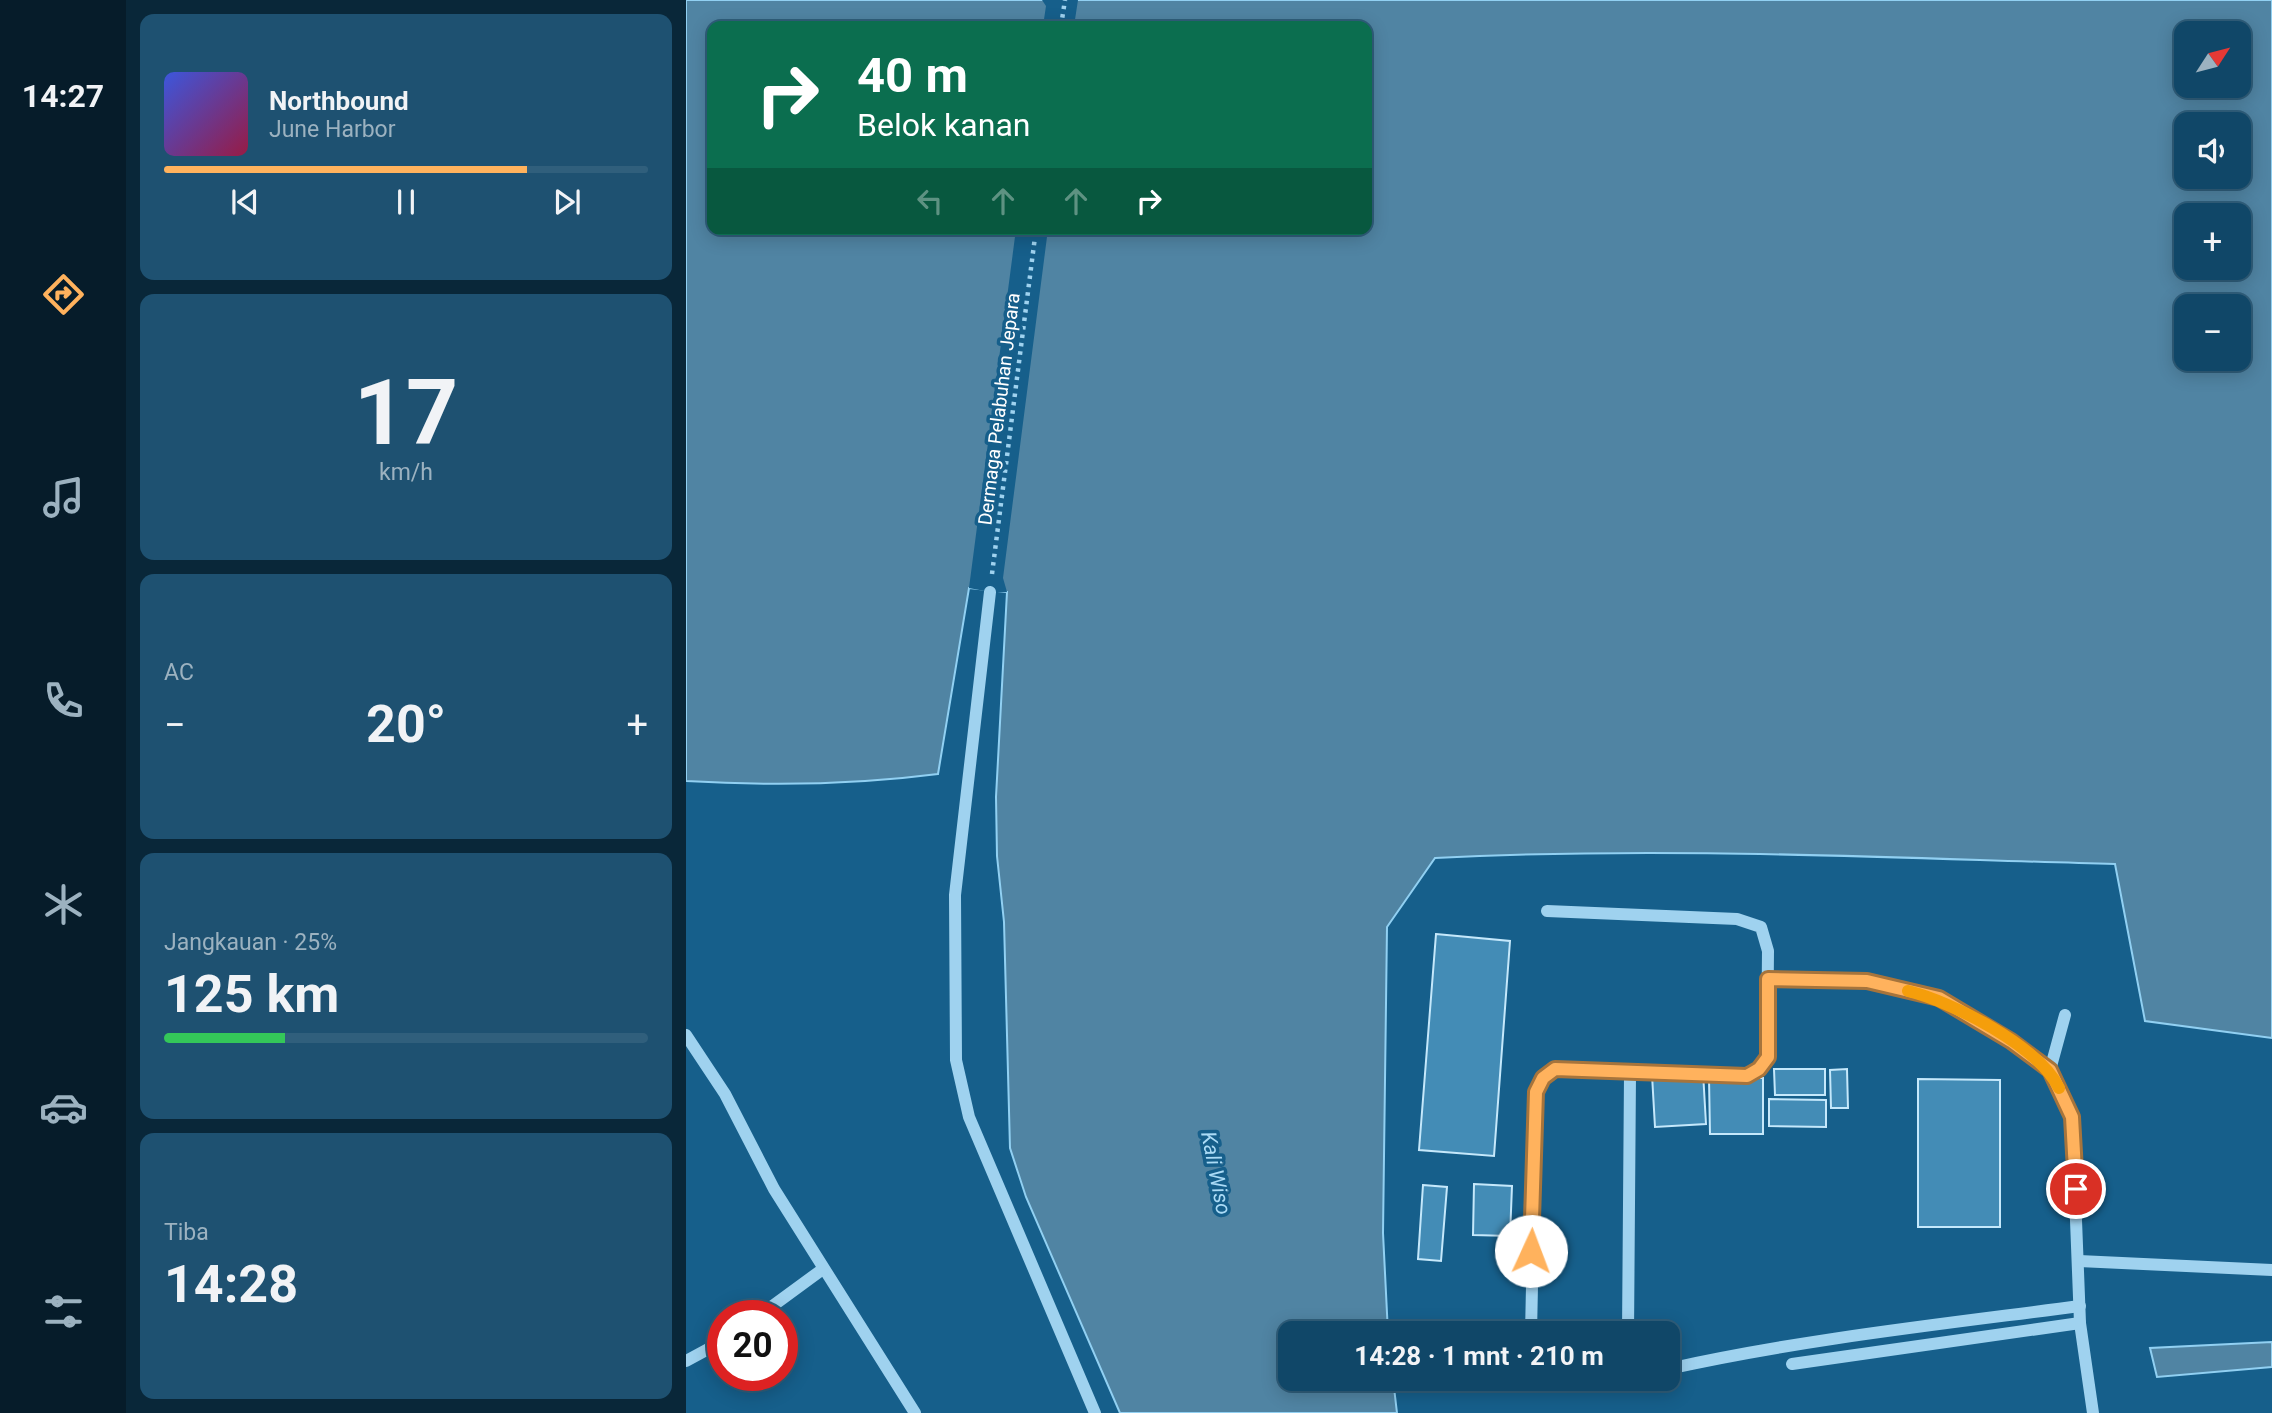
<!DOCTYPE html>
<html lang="id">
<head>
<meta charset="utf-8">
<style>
  :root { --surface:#104768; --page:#1e5171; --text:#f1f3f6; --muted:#9cb2c0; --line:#305f7c; --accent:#ffb25d }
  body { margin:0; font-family:Roboto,sans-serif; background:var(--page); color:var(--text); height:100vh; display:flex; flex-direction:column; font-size:26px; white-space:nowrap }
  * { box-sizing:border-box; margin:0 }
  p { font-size:23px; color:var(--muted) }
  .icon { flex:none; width:38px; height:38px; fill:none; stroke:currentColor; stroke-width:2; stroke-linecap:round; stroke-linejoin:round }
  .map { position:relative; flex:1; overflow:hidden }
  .side { display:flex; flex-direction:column; gap:14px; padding:14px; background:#092739; width:560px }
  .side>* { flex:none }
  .guide { position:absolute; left:21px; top:21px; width:665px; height:214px; border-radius:14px; box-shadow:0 4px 18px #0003,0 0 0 2px var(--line); background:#0b6e4f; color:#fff; overflow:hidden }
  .needle { width:46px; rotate:54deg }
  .controls { position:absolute; left:1488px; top:21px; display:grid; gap:14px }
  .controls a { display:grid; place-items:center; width:77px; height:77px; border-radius:14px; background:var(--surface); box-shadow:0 4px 18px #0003,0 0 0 2px var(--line); font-size:35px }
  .speed { position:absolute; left:21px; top:1300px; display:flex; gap:14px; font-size:35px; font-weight:700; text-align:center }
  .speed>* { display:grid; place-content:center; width:91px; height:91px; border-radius:50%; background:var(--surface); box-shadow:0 4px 18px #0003,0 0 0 2px var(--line); line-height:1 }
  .speed .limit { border:10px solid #d22; background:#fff; color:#111 }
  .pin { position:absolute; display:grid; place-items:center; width:60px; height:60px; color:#fff; margin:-30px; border:4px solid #fff; border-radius:50%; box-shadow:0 2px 7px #0007 }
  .me { position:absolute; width:77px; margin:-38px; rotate:2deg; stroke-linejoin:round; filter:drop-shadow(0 0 5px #0008) }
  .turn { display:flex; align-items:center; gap:24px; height:147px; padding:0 35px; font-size:32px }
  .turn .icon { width:91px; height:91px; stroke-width:2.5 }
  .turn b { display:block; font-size:49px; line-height:60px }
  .lanes { display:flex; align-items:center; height:66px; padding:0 35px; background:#0003; justify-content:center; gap:35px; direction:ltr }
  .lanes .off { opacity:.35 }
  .big { font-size:52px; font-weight:700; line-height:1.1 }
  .side .tile { flex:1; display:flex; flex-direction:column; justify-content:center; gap:10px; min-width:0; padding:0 24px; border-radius:14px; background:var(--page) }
  .side .dial { align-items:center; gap:0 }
  .dial b { font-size:91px; line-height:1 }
  .song { display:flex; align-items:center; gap:21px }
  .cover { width:84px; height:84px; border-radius:10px; background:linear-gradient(135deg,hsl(230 70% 55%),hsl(340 70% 35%)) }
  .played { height:7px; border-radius:4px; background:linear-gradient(90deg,var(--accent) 75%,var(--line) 75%) }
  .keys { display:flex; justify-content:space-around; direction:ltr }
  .heat { display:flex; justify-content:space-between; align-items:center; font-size:38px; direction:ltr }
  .charge { height:10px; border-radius:5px; background:linear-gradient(90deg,#34c759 25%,var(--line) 0) }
  .trip { position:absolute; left:592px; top:1321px; width:402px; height:70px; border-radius:14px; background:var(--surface); box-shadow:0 4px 18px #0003,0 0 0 2px var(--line); font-weight:700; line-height:70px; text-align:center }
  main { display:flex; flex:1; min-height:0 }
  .menu { display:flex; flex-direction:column; width:126px; justify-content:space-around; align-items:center; background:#061c2a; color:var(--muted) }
  .menu .icon { width:49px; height:49px }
  .menu .active { color:var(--accent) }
  .menu b { font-size:32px; color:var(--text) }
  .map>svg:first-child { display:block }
  .water { fill:#5084a3; stroke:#91d0f2; stroke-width:2; fill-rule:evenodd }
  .pier { fill:#165f8b }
  .building { fill:#438cb6; stroke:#c5e8fb; stroke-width:2 }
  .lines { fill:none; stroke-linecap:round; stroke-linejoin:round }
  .path { stroke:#9fd2ef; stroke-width:4.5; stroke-dasharray:3.5 5; stroke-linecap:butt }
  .minor { stroke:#9fd2ef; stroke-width:12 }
  .route-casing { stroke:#a6743c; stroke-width:18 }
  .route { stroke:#ffb25d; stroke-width:12 }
  .slow { stroke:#f59e0b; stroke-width:12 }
  .labels { text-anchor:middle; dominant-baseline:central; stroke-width:7; stroke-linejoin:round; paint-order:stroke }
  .street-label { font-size:19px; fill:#fff; stroke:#165f8b }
  .water-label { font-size:21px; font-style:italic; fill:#abdbf6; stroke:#165f8b }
</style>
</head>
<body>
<main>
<nav class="menu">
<b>14:27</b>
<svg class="icon active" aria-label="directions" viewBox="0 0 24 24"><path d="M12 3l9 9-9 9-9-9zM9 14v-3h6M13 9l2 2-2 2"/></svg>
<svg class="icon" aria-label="music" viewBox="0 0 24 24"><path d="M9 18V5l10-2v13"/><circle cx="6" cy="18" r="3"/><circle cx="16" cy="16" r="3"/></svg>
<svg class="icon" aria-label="phone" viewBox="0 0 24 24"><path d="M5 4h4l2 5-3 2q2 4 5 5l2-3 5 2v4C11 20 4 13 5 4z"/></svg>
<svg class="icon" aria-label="climate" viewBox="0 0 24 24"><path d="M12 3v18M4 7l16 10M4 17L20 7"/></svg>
<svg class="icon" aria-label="car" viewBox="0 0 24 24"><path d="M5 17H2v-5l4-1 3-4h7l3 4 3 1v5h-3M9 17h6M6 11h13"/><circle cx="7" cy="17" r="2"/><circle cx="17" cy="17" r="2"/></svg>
<svg class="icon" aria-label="filters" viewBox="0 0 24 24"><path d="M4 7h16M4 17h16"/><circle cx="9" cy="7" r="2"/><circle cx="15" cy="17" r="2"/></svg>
</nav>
<section class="side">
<div class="tile">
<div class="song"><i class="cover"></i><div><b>Northbound</b><p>June Harbor</p></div></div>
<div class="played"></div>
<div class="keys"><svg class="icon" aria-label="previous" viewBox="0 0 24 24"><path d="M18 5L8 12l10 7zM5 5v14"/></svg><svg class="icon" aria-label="pause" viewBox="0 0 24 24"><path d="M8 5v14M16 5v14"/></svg><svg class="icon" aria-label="next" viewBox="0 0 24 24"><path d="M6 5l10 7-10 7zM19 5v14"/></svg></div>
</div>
<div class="tile dial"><b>17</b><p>km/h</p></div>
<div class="tile"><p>AC</p>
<div class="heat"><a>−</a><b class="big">20°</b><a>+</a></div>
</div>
<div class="tile"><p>Jangkauan · 25%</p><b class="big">125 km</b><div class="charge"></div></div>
<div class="tile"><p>Tiba</p><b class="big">14:28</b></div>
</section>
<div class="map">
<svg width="1586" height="1413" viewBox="0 0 1586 1413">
  <rect width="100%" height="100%" fill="#165f8b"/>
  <g class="water">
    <path d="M 0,0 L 1586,0 L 1586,1038 L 1459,1021 L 1429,864 C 1203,858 976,846 749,858 L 701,927 L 697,1233 L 702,1333 L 604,1334 L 604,1379 L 707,1379 L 711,1413 L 434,1413 L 340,1197 L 324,1148 L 318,922 L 311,856 L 310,797 L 321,592 L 283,588 L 252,774 C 168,785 85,786 0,781 ZM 26,26 L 681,26 L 681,229 L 26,229 ZM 1500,33 L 1552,33 L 1552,86 L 1500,86 ZM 1500,124 L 1552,124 L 1552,177 L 1500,177 ZM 1500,215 L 1552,215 L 1552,268 L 1500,268 ZM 1500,306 L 1552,306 L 1552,359 L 1500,359 Z"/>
    <path d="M 1586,1342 L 1586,1367 L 1471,1377 L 1464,1348 Z"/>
  </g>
  <g class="pier">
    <path d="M 356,0 L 392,0 L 388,26 L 357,26 L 360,6 Z"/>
    <path d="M 330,229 L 362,229 L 317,578 L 321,592 L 304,592 L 283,588 Z"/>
  </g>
  <g class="building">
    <path d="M 750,934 L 824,941 L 808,1156 L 733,1150 Z"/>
    <path d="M 1088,1069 L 1139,1069 L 1139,1095 L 1089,1095 Z"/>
    <path d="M 1161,1069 L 1162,1108 L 1145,1108 L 1144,1070 Z"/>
    <path d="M 1017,1072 L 1020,1124 L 969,1127 L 966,1075 Z"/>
    <path d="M 1023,1078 L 1077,1078 L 1077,1134 L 1024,1134 Z"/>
    <path d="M 1232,1079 L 1314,1080 L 1314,1227 L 1232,1227 Z"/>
    <path d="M 1083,1099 L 1140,1100 L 1140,1127 L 1083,1126 Z"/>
    <path d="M 788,1184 L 826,1186 L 824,1236 L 787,1235 Z"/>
    <path d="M 737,1185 L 761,1187 L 755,1261 L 732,1259 Z"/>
  </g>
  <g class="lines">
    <g class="path">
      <path d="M 375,26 L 379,0"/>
      <path d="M 306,574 L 350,229"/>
    </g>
    <g class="minor">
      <path d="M 304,592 L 269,895 L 270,1060 L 283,1117 L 409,1413"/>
      <path d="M 1082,979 C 1139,980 1197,978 1251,998 C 1285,1010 1335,1049 1364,1070"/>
      <path d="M 1379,1015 L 1364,1070 L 1386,1117 L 1394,1323 L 1407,1413"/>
      <path d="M 0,1035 L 39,1094 L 88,1189 L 229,1413"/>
      <path d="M 1393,1261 L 1586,1270"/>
      <path d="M 73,1316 L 137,1269"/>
      <path d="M 845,1334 L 850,1092 L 857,1078 L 869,1069 L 1061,1076 L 1073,1069 L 1081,1057 L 1082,951 L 1075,927 L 1051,919 L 861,911"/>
      <path d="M 942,1334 L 944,1074"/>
      <path d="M 0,1361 L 37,1341"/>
      <path d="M 1106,1364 L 1394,1323"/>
      <path d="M 982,1369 C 1117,1339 1257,1324 1394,1306"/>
      <path d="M 856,1379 L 864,1385 L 874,1385 L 937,1379"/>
    </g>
  </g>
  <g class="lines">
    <g class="route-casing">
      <path id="route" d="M 845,1251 L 850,1092 L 857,1078 L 869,1069 L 1061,1076 L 1073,1069 L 1082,1057 L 1082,979 L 1181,981 L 1253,998 L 1325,1041 L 1364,1070 L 1386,1117 L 1390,1189"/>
    </g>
    <use href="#route" class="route"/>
    <path class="slow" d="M 1222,991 C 1267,1002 1352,1046 1373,1088"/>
  </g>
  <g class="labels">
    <g class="street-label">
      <text transform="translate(313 409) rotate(-83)">Dermaga Pelabuhan Jepara</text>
    </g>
    <g class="water-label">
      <text transform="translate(530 1173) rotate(79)">Kali Wiso</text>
    </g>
  </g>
</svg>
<div class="controls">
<a><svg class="needle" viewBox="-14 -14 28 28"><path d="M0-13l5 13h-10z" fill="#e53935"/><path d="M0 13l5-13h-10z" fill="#9cb2c0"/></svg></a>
<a><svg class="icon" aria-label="sound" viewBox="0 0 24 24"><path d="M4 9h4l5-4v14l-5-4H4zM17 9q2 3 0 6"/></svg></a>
<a>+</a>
<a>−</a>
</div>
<div class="speed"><div class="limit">20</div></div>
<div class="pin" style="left:1390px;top:1189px;background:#d93025"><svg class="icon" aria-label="arrive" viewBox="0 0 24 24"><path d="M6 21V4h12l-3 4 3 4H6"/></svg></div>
<svg class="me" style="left:845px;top:1251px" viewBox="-20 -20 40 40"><circle r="19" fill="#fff"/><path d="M0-13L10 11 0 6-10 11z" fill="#ffb25d"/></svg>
<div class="trip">14:28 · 1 mnt · 210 m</div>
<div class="guide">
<div class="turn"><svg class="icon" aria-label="right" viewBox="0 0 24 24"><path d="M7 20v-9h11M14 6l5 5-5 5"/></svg><div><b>40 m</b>Belok kanan</div></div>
<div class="lanes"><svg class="icon off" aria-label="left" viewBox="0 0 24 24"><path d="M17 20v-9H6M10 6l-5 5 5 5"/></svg><svg class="icon off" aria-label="ahead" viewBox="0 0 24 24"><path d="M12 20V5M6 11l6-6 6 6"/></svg><svg class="icon off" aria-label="ahead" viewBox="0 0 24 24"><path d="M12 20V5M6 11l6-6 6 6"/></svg><svg class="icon" aria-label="right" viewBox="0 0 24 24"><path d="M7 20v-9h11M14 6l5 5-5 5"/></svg></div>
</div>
</div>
</main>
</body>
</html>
